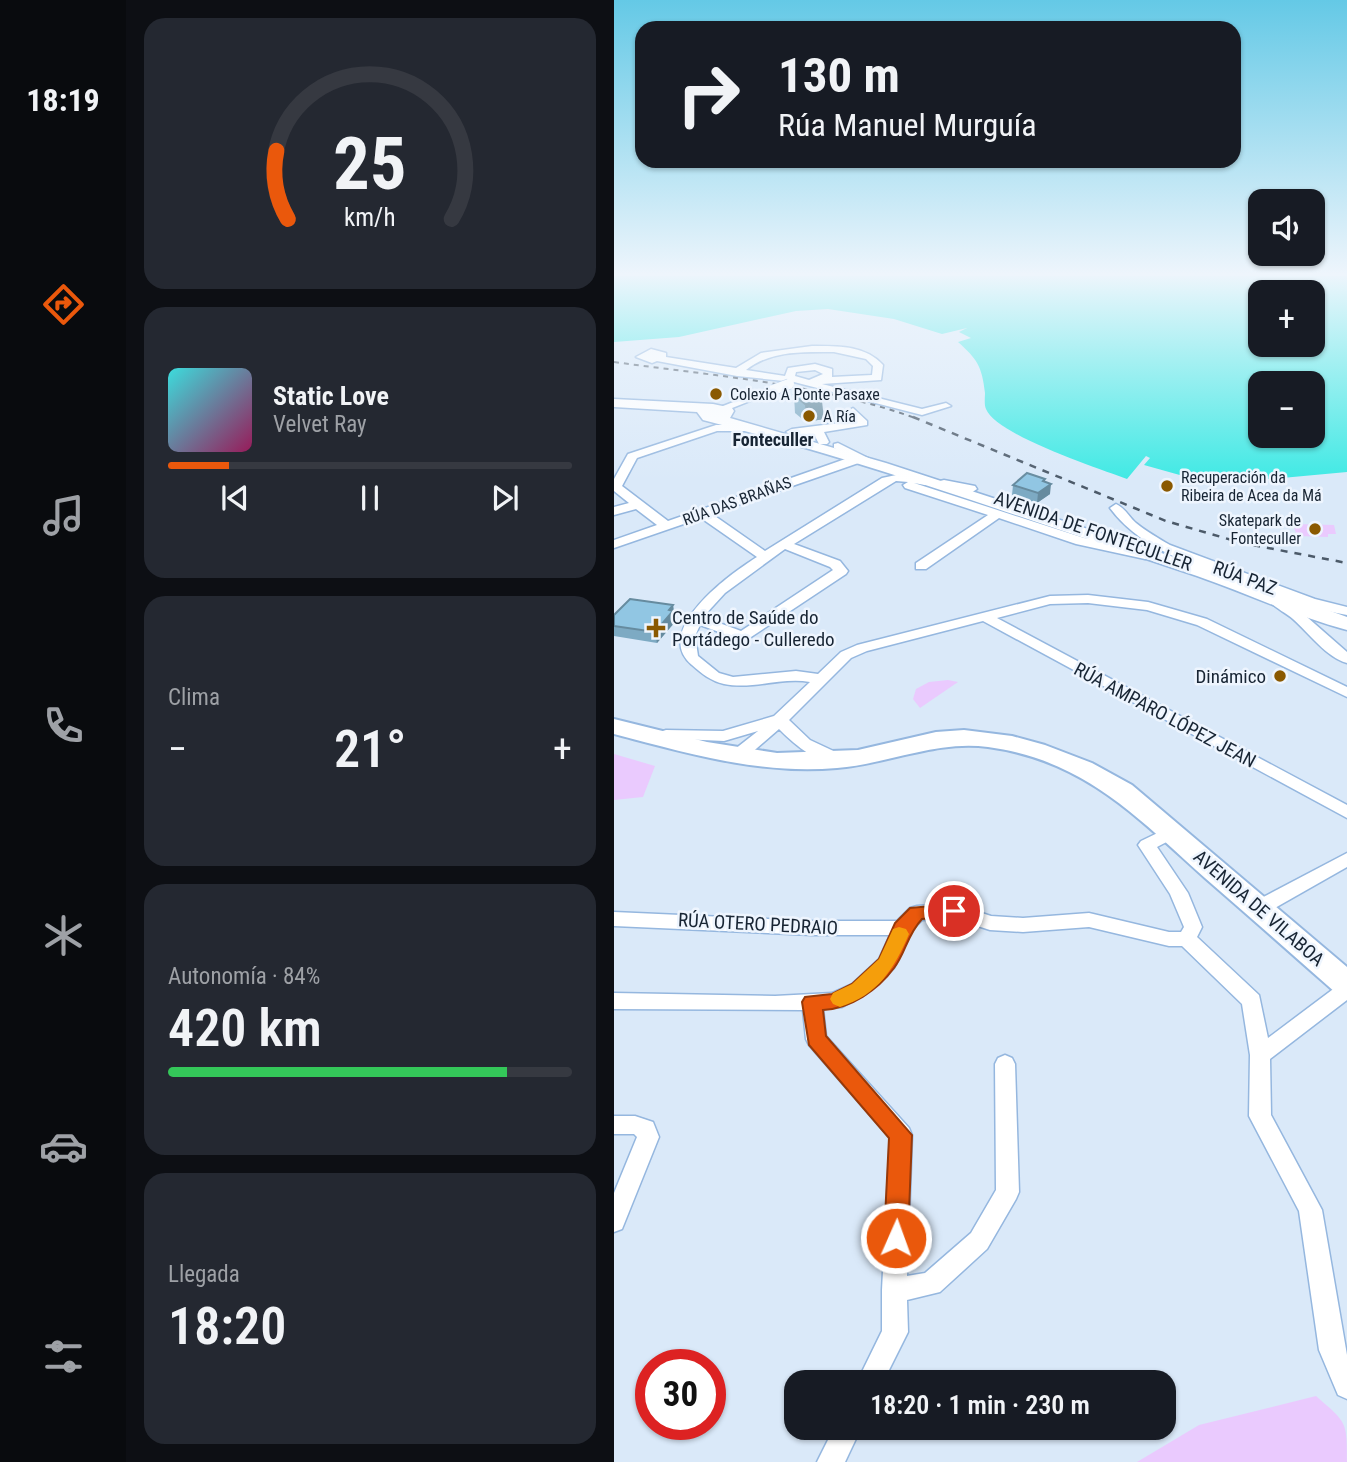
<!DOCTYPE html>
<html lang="es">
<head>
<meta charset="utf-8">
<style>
  :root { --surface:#171b24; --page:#242831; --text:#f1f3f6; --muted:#9ea1a6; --line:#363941; --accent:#ea580c }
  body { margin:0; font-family:"Roboto Condensed",sans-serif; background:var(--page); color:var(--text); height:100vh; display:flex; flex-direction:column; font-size:26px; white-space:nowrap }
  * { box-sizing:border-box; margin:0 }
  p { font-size:23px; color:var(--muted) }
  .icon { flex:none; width:38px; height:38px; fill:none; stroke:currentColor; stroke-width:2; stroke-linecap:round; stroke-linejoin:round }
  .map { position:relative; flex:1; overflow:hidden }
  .panel { display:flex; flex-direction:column; gap:18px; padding:18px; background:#0d0f14; width:488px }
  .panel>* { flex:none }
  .hud { position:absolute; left:21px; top:21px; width:606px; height:147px; border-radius:21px; box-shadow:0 2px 5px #0004; background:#171b24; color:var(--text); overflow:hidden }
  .controls { position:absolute; left:634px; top:189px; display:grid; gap:14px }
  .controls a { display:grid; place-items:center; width:77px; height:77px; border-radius:14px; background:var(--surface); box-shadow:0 2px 5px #0004; font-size:35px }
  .speed { position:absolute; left:21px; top:1349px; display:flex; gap:14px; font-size:35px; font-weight:700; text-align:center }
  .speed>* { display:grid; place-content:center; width:91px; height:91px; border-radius:50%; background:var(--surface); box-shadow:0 2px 5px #0004; line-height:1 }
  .speed .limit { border:10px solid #d22; background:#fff; color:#111 }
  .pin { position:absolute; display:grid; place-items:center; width:60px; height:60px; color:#fff; margin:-30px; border:4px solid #fff; border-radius:50%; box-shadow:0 2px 7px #0007 }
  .me { position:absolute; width:77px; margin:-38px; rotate:2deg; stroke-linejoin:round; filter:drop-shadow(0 0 5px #0008) }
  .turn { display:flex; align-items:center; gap:24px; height:147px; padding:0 28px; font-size:32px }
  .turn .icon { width:91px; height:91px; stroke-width:2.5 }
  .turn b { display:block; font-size:49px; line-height:60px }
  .big { font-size:52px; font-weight:600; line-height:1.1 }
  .panel .tile { flex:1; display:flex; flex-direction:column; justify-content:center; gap:10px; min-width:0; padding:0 24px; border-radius:21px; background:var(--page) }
  .panel .dial { align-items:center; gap:0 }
  .dial svg { height:182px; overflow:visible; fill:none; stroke:var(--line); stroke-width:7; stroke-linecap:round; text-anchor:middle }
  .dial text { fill:var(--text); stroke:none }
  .song { display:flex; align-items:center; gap:21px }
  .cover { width:84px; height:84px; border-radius:10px; background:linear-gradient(135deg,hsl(180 70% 55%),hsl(330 70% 35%)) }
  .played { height:7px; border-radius:4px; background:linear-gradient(90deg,var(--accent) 15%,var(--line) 15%) }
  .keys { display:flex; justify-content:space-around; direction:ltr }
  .heat { display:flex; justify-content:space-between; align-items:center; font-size:38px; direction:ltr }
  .charge { height:10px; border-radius:5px; background:linear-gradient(90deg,#34c759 84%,var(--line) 0) }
  .trip { position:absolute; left:170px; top:1370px; width:392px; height:70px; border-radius:21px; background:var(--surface); box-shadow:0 2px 5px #0004; font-weight:600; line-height:70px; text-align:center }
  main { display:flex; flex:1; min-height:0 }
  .menu { display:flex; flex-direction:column; width:126px; justify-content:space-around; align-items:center; background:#090b0e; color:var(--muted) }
  .menu .icon { width:49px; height:49px }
  .menu .active { color:var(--accent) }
  .menu b { font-size:32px; color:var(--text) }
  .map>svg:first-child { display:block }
  .green { fill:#eacafe }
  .water { fill:#3fe9e4; fill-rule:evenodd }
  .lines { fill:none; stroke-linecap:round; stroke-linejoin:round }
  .minor-casing { stroke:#95b7df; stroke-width:3 }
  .major-casing { stroke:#95b7df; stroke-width:3 }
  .highway-casing { stroke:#95b7df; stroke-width:4 }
  .minor { fill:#fff; fill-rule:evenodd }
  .major { fill:#fff; fill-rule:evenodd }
  .highway { fill:#fff; fill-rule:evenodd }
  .rail-far1 { stroke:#4c5a69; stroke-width:2; stroke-dasharray:5 5; stroke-linecap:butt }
  .rail { stroke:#4c5a69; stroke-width:2.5; stroke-dasharray:7 7; stroke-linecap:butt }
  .minor-bridge-casing { stroke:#95b7df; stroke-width:11; stroke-linecap:butt }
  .minor-bridge { stroke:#fff; stroke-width:10 }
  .wall { fill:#7daac3 }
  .shaded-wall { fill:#668b9f }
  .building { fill:#91c6e3; stroke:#668b9f; stroke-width:2 }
  .route { fill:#ea580c; stroke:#983908; stroke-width:2 }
  .slow { fill:#f59e0b }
  .poi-dot { fill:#8a5901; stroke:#eef5fe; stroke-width:2.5 }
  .labels { text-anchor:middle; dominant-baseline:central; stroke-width:5; stroke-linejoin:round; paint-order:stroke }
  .far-poi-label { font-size:16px; fill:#182534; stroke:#eef5fe; text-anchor:start }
  .far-street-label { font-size:16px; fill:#182534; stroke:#eef5fe }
  .far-neighbourhood-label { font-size:18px; font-weight:bold; fill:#182534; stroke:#eef5fe }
  .street-label { font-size:19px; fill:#182534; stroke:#eef5fe }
  .poi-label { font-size:19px; fill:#182534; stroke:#eef5fe; text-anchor:start }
</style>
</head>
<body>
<main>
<nav class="menu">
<b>18:19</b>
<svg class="icon active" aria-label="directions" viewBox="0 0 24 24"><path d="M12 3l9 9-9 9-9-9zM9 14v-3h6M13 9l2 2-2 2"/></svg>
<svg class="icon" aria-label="music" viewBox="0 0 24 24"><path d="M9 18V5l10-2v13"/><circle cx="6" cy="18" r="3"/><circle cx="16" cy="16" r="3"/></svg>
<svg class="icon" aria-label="phone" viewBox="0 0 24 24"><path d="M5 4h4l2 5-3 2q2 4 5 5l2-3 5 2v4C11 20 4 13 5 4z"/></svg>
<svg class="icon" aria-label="climate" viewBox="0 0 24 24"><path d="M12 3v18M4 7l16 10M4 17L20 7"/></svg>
<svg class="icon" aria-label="car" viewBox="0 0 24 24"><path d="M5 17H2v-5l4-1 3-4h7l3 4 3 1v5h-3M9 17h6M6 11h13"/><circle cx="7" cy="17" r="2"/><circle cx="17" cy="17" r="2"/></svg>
<svg class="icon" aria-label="filters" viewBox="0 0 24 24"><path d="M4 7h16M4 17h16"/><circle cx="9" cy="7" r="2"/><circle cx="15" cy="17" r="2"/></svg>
</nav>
<section class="panel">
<div class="tile dial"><svg viewBox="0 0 100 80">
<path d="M14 69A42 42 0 1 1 86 69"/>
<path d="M14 69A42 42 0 0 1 9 39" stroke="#ea580c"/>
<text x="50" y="56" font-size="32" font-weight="700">25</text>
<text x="50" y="72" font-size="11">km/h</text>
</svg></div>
<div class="tile">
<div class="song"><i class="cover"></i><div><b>Static Love</b><p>Velvet Ray</p></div></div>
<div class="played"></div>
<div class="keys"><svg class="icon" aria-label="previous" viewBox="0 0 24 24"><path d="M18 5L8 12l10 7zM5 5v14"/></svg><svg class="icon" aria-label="pause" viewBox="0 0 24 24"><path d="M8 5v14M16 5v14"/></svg><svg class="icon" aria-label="next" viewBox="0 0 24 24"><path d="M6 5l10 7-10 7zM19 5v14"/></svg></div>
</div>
<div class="tile"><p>Clima</p>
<div class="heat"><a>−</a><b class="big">21°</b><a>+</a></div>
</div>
<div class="tile"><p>Autonomía · 84%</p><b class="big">420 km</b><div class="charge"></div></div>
<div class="tile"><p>Llegada</p><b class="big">18:20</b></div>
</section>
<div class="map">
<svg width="733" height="1462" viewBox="0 0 733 1462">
  <rect width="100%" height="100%" fill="#dae9f9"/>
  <g class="green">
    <path d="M 679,524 L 720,525 L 722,534 L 714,534 L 714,537 L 683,536 Z"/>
    <path d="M 334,680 L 344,682 L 306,708 L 299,699 L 302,689 L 315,682 Z"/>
    <path d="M 0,754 L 41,766 L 29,797 L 0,800 Z"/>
    <path d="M 702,1396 C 733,1423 733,1421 733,1462 L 523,1462 L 585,1425 Z"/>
  </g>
  <path class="water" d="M 0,276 L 733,276 L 733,472 L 657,479 L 580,479 L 530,465 L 536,458 L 532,456 L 513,479 C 486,469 382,435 372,409 C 370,405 371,397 371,393 C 368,366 363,359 344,342 L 357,338 L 345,332 L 353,328 L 328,334 L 280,319 L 214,309 L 182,311 L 65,337 L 0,342 ZM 646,292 L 698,292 L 698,345 L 646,345 ZM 646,383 L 698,383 L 698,436 L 646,436 Z"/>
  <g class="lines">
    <g class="minor-casing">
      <g id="minor">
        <path d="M 198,346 C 223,346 251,345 269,365 L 267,380 L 208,384 L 308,409 L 332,403 L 337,406 L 308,415 L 180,382 L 123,376 L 43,361 L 38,363 L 22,357 L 37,349 L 52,353 L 52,357 L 122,368 L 147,353 ZM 220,352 L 252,359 L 259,366 L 258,375 L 218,377 L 218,369 L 201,364 L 174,368 L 171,376 L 132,370 C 157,350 190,352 220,352 ZM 201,370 L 209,374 L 195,380 L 181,376 L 182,372 Z"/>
        <path d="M 155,388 L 164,390 L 113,410 L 104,408 Z"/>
        <path d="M 239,408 L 253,421 L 253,425 L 210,432 L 215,442 L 213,444 L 205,444 L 200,434 L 178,435 L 172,432 L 178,429 L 241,421 L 234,411 Z"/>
        <path d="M 102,425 L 133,425 L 138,428 L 133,431 L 103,431 L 23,458 L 8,486 L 54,521 L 237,457 L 220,448 L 220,444 L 224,443 L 256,459 L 98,514 L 151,551 L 268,478 L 287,474 L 315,478 L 317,481 L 311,485 L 300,483 L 470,538 L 536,552 L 537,555 L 531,559 L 462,544 L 385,518 L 312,569 L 302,569 L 302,563 L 374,515 L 291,488 L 289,485 L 294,482 L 282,481 L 180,544 L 226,561 L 234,571 L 232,574 L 134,639 L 124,639 L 86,625 L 81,636 L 84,656 L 105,673 L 119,677 L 182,671 L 204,674 L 227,652 L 243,645 L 436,596 L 474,595 L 534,602 L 593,619 L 733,687 L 733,697 L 583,625 L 533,610 L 474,603 L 436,604 L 383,618 L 733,805 L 733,818 L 369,621 L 253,651 L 237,658 L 175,720 L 196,740 L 228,755 L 230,759 L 228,763 C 207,768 179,743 165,729 L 128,761 L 116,761 L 114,757 L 116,753 L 144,731 L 110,741 L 46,738 L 44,735 L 46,732 L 52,730 L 109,731 L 160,716 L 196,682 C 167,677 139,690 110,684 C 97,681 88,674 78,665 C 37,631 116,574 143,557 L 87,518 L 0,548 L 0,540 L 43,525 L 22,509 L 0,515 L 0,507 L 15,503 L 0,491 L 0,479 L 14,454 ZM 171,549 L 216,567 L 219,570 L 127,631 L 89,617 L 111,593 Z"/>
        <path d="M 330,480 L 361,486 L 363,489 L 357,493 L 326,487 L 326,481 Z"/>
        <path d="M 502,504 C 511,508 515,517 522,523 C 533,532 544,538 556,545 L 701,599 L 733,607 L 733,615 C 702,610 675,598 646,587 C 593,569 531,555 496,508 Z"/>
        <path d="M 663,598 L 685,610 L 733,652 L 733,663 C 712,657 695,633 679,619 C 672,613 663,609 656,602 L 658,599 Z"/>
        <path d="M 558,826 L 564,828 L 567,832 L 564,836 L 543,847 L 574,893 L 588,927 L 583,937 L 645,995 L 654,1038 L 726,984 L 733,981 L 733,1000 L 656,1059 L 657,1115 L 708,1210 L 733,1355 L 733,1399 L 724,1395 L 705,1350 L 685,1211 L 635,1116 L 636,1055 L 628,1004 L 568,946 L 555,946 L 475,927 L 409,932 L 376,930 L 339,918 L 308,920 L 296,932 L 280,968 L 252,994 L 228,1007 L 209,1009 L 212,1036 L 295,1128 L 298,1135 L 293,1276 L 311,1273 L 357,1233 L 382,1190 L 381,1064 L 384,1058 L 391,1055 L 398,1058 L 401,1064 L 405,1192 L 402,1199 L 373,1249 L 326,1292 L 293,1300 L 294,1332 L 269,1382 L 243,1382 L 268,1331 L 268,1290 L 276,1138 L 195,1045 L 192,1039 L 189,1010 L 0,1009 L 0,993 L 161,996 L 218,993 L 238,984 L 265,959 L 276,935 L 198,935 L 0,926 L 0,912 L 198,921 L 283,921 L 296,908 L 303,906 L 340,904 L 377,916 L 409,918 L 475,913 L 555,932 L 567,932 L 570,927 L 556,894 L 524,845 L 527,841 Z"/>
        <path d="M 733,853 L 733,867 L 652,913 L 638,913 L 636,908 L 638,903 Z"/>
        <path d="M 0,1116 L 21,1116 L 39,1122 L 45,1137 L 8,1229 L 0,1232 L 0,1193 L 23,1137 L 20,1134 L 0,1134 Z"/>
        <path d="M 220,1428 L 247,1428 L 231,1462 L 203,1462 Z"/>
      </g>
    </g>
    <g class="major-casing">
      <path id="major" d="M 0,399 L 99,404 L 118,408 L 120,411 L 116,418 L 272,463 L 639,583 L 733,617 L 733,630 C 683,617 632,593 583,576 C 419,522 256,462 89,420 L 83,412 L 0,407 Z"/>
    </g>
    <g class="highway-casing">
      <path id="highway" d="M 0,719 L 93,742 L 163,753 L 244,750 L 322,732 L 350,730 L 398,736 L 431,745 L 478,763 L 518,785 L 733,967 L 733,997 L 722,993 C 679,955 635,916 591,878 C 523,817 470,760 374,747 C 322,740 274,764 223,768 C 146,775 73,753 0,734 Z"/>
    </g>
    <use href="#minor" class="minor"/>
    <use href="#major" class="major"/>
    <use href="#highway" class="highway"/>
    <path class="rail-far1" d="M 0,362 C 102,376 207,384 304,419"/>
    <path class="rail" d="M 299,417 L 552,521 L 628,543 L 733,563"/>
    <g class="minor-bridge-casing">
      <path id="minor-bridge" d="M 159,390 L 175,384"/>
    </g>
    <use href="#minor-bridge" class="minor-bridge"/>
  </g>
  <g class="wall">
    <path d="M 180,395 L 210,419 L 192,422 L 181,413 Z"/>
    <path d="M 431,482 L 436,494 L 423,503 L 398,495 L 399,485 Z"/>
    <path d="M 59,605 L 61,622 L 43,643 L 0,636 L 0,615 Z"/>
  </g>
  <g class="shaded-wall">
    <path d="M 208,401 L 210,419 L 192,422 L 191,404 Z"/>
    <path d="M 431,479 L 431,488 L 437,484 L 436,494 L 423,503 L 424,493 Z"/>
    <path d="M 59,605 L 61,622 L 43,643 L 41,632 Z"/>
  </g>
  <g class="building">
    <path d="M 195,391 L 208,401 L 191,404 L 180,395 Z"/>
    <path d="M 413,473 L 431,479 L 429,481 L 437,484 L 424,493 L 399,485 Z"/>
    <path d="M 16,599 L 59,605 L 55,610 L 59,611 L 41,632 L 0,626 L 0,615 Z"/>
  </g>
  <linearGradient id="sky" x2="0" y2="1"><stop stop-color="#64c9e6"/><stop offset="0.57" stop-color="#eef5fc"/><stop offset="1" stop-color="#eef5fc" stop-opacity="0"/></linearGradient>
  <rect width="733" height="481" fill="url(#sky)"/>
  <path class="route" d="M 340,904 L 347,906 L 350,911 L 347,916 L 308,919 C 293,935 292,952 280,968 C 264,990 236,1009 209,1010 L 212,1036 L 298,1135 L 294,1238 L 290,1246 L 282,1249 L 273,1246 L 270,1238 L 275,1138 L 195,1045 L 188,1002 L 191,997 L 218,994 L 238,984 L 265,959 L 281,923 L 296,908 Z"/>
  <path class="slow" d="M 285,927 L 292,929 L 295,934 C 280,969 264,995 226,1007 L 219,1004 L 216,999 L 219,993 L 238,984 L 265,959 L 279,929 Z"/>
  <g class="poi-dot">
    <circle cx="102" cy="394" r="7"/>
    <circle cx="195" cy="416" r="7"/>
    <circle cx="553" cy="486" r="7"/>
    <circle cx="701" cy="529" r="7"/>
    <path d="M38.5 617.5h7v7h7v7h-7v7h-7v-7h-7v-7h7z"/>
    <circle cx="666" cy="676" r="7"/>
  </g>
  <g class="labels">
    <g class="far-poi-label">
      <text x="116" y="394">Colexio A Ponte Pasaxe</text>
      <text x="209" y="416">A Ría</text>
      <text x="567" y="477">Recuperación da<tspan x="567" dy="18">Ribeira de Acea da Má</tspan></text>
      <text x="687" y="520" text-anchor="end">Skatepark de<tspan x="687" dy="18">Fonteculler</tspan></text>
    </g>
    <g class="far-street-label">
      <text transform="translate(123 501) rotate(-20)">RÚA DAS BRAÑAS</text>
    </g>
    <g class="far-neighbourhood-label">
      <text x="159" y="439">Fonteculler</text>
    </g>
    <g class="street-label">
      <text transform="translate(479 531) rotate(19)">AVENIDA DE FONTECULLER</text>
      <text transform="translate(631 578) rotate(20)">RÚA PAZ</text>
      <text transform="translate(551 715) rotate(28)">RÚA AMPARO LÓPEZ JEAN</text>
      <text transform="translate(645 908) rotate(41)">AVENIDA DE VILABOA</text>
      <text transform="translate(144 924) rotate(3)">RÚA OTERO PEDRAIO</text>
    </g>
    <g class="poi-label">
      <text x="58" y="617">Centro de Saúde do<tspan x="58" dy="22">Portádego - Culleredo</tspan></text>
      <text x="652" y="676" text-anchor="end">Dinámico</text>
    </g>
  </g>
</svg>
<div class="controls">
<a><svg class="icon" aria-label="sound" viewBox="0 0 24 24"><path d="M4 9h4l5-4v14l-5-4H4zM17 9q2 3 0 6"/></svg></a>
<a>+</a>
<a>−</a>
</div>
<div class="speed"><div class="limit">30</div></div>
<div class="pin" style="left:340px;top:911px;background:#d93025"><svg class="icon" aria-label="arrive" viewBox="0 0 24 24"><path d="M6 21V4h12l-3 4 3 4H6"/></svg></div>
<svg class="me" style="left:282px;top:1238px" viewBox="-20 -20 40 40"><circle r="17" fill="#ea580c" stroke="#fff" stroke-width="3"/><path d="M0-11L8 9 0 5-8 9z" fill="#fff"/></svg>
<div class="trip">18:20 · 1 min · 230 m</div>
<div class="hud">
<div class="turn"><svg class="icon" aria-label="right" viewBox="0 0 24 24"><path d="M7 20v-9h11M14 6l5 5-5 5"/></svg><div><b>130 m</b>Rúa Manuel Murguía</div></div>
</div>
</div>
</main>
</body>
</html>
